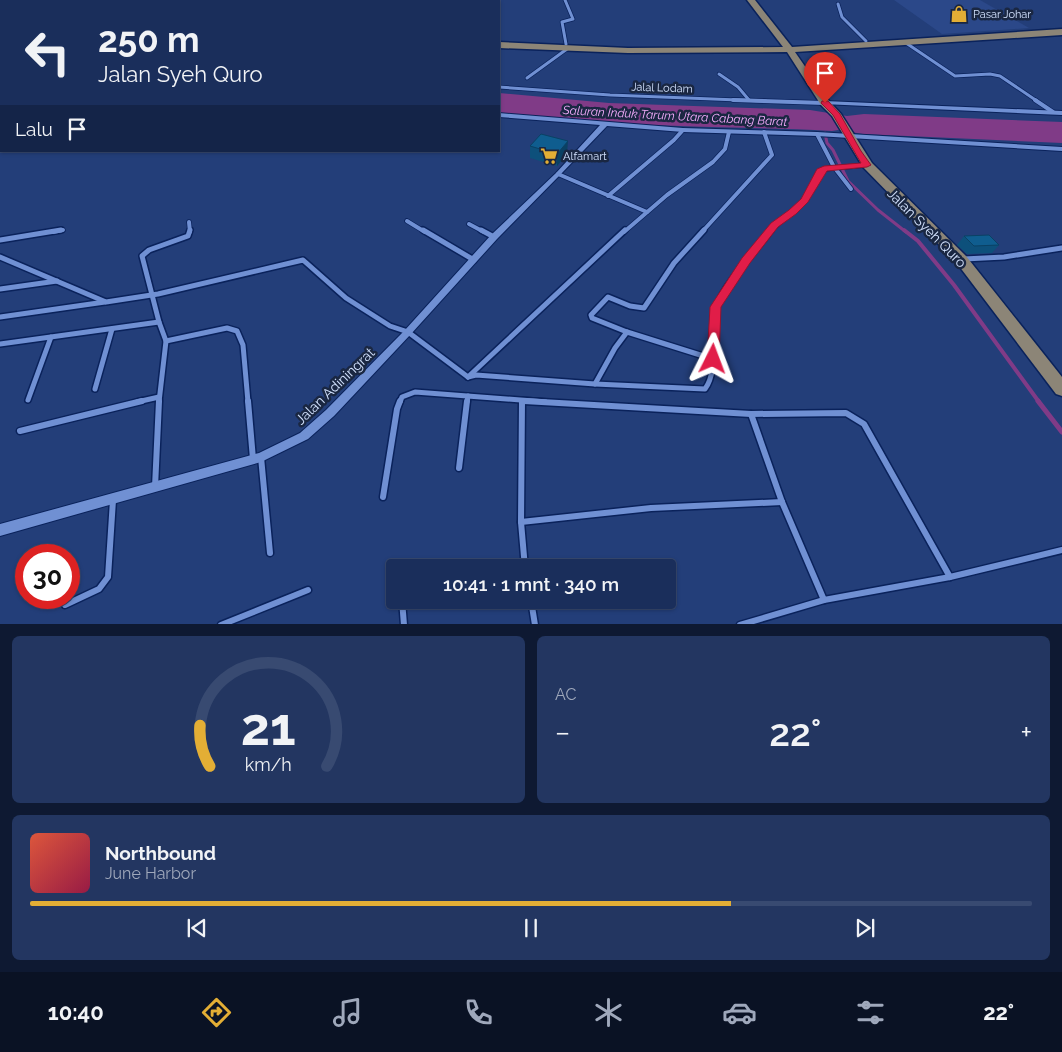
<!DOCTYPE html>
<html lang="id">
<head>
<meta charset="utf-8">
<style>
  :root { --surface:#1a2e5b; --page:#233661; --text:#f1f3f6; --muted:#9fa8bb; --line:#384a71; --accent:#e3ae35 }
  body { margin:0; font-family:Raleway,sans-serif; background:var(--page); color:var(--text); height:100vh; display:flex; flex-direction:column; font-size:19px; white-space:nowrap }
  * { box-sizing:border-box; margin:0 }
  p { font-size:16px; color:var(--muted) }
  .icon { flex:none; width:28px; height:28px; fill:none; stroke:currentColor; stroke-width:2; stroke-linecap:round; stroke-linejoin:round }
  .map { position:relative; height:624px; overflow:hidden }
  .details { display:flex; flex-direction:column; gap:12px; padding:12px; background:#0e1932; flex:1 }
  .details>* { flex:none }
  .banner { position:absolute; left:0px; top:0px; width:500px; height:152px; box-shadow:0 1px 4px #0004,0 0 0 1px var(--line); background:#1a2e5b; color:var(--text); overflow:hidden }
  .speed { position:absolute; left:15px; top:544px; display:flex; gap:10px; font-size:25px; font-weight:700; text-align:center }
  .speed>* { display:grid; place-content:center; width:65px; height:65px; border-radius:50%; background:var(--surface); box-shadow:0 1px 4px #0004,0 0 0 1px var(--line); line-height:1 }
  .speed .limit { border:8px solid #d22; background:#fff; color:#111 }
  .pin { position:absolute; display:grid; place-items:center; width:42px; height:42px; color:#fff; margin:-51px -21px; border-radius:50% 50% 50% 0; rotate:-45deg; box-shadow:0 0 5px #0007 }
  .pin .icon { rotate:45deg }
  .me { position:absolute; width:55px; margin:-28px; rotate:3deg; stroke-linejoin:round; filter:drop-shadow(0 0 4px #0008) }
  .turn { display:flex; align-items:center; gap:18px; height:105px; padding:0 15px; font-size:22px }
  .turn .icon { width:65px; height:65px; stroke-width:2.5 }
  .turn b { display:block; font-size:35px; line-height:42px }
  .then { display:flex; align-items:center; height:48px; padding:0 15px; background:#0003; gap:10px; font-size:19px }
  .big { font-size:38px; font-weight:600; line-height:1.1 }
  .details .widget { flex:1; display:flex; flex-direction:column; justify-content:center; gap:8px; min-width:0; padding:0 18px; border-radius:8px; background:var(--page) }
  .details .dial { align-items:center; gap:0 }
  .dial svg { height:130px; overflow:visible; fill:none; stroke:var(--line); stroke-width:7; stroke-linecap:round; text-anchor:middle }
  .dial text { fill:var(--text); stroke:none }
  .song { display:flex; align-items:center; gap:15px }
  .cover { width:60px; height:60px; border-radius:8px; background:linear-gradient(135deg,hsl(10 70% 55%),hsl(340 70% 35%)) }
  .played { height:5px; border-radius:2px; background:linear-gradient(90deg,var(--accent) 70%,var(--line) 70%) }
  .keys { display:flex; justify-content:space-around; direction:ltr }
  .heat { display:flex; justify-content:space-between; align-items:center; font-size:28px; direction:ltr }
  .details .tiles { flex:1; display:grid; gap:12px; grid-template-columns:1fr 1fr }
  .widget:last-child { grid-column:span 2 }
  .trip { position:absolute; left:386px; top:559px; width:290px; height:50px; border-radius:5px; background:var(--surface); box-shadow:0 1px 4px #0004,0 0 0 1px var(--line); font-weight:600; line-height:50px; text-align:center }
  .menu { display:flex; height:80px; justify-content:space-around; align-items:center; background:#0a1224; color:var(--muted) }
  .menu .icon { width:35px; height:35px }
  .menu .on { color:var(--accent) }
  .menu b { font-size:22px; color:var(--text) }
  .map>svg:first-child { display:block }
  .built { fill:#2b4889 }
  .water { fill:#803b87 }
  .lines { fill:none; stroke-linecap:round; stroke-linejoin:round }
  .stream-far2 { stroke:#803b87; stroke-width:3 }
  .stream-far1 { stroke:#803b87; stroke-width:4 }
  .stream { stroke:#803b87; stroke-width:5 }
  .minor-far3-casing { stroke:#0a225b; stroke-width:4.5 }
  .minor-far2-casing { stroke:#0a225b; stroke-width:5.5 }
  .minor-far1-casing { stroke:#0a225b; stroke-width:8 }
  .minor-casing { stroke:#0a225b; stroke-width:9 }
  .tertiary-casing { stroke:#0a225b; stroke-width:2 }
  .primary-casing { stroke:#0a225b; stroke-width:3 }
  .minor-far3 { stroke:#7090d3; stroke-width:3 }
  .minor-far2 { stroke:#7090d3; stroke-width:4 }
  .minor-far1 { stroke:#7090d3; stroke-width:5 }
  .minor { stroke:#7090d3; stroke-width:6 }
  .tertiary { fill:#7090d3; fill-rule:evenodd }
  .primary { fill:#8c8577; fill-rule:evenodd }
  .wall { fill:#0d507b }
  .shaded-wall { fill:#0a4164 }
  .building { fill:#0f5d8f; stroke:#0a4164 }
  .route { fill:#e11d48; stroke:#92132f }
  .labels { text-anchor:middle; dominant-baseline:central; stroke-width:5; stroke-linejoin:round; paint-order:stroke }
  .far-poi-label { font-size:11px; fill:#d3e2fe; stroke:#1a2742; text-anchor:start }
  .far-street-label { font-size:11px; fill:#d3e2fe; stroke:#1a2742 }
  .far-water-label { font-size:12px; font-style:italic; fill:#f7adfe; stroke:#1a2742 }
  .street-label { font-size:14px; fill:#d3e2fe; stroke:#1a2742 }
</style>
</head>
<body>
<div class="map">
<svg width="1062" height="625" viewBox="0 0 1062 625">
  <rect width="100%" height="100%" fill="#233e79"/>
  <path class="built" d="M 894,0 L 980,0 L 1029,28 L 942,34 Z"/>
  <path class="water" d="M 499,93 L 609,103 L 810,110 L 847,116 L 864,114 L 1062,122 L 1062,143 L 863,134 L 838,130 L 832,131 C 782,128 731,128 681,126 C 620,124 559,119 499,113 Z"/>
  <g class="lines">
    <path class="stream-far2" d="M 825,133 L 827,143 L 833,150 L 848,181 L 878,210 L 906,232"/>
    <path class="stream-far1" d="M 904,230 L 918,241 L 954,285 L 1039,402"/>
    <path class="stream" d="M 1038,401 L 1062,432"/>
    <g class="minor-far3-casing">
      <g id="minor-far3">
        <path d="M 565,0 L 573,19 L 562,22 L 566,44"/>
        <path d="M 40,1 L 43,0"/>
        <path d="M 157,1 L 161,0"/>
        <path d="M 268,1 L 271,0"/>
        <path d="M 415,1 L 417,0"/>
        <path d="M 838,4 L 842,17 L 866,41"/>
        <path d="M 906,43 L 955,76 L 990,74 L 1000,76 L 1037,101"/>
        <path d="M 719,74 L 738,87 L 749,100"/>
        <path d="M 527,78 L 567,49"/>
        <path d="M 499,87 L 610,95 L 766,101"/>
      </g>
    </g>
    <g class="minor-far2-casing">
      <g id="minor-far2">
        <path d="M 733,100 L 824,103"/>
        <path d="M 1035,100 L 1053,112"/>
        <path d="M 817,134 L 834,167 L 851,189"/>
        <path d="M 558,174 L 647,212"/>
        <path d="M 608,196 L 674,140 L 683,130"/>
        <path d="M 407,221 L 425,232"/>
        <path d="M 189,222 L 190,232"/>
        <path d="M 469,224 L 484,232"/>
        <path d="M 53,232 L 63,230"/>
        <path d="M 624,232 L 667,195 L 713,162 L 725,149 L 729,132"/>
        <path d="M 702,232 L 772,155 L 764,132"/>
        <path d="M 770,232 C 777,223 786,218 794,211 C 806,200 813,185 821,171 L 824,169 L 866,165"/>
      </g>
    </g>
    <g class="minor-far1-casing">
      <g id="minor-far1">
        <path d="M 423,230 L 474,260"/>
        <path d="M 481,230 L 494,237"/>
        <path d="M 704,230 L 674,263 L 644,308 L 630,306 L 608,297 L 591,315 L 592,318 L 627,332 L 713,359"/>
        <path d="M 0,240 L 61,230"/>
        <path d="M 0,257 L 106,302 L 158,294 L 303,260 L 346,298 L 390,326 L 408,332 L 468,377"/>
        <path d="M 964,259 L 1004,257 L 1062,248"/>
        <path d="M 0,289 L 57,281"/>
        <path d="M 0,317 L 105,302"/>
        <path d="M 166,341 L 227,328 L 237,331 L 243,345 L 248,402"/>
        <path d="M 0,344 L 159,322"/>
        <path d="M 468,377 L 476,375 L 595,384 L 705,389 C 720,369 709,328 717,306 C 724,285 757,249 771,230"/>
        <path d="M 468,377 L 625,230"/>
        <path d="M 595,384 L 615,348 L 627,332"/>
        <path d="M 95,389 L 112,329"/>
        <path d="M 28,400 L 51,337"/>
        <path d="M 137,402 L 159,397"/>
        <path d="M 159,402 L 166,341 L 159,322 L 142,256 L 149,250 L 188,236 L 190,230"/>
        <path d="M 400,402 L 402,397 L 415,392 L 546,402"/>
        <path d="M 467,402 L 468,396"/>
      </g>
    </g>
    <g class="minor-casing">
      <g id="minor">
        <path d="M 248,401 L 253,459"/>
        <path d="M 522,401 L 521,522 L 525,568"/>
        <path d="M 524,401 L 751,414 L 846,413 L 864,424 L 950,577"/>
        <path d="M 751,414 L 782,502 L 824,600"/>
        <path d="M 20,431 L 142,401"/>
        <path d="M 261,457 L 270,553"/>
        <path d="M 459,468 L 467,401"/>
        <path d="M 155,487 L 159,401"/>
        <path d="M 383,497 L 397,409 L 400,401"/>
        <path d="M 521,522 L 651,508 L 782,502"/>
        <path d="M 402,600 L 404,625"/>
        <path d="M 531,600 L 535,625"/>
        <path d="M 65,605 L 99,589 L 108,577 L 113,500"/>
        <path d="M 221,625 L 308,590"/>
        <path d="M 740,625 L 824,600 L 950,577 L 1062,550"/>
      </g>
    </g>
    <g class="tertiary-casing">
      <g id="tertiary">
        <rect x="0" y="31" width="1" height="2"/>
        <path d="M 825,101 L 1062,111 L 1062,115 L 823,104 L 823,102 Z"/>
        <path d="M 499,113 L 683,128 L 817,132 L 1062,147 L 1062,151 L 817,136 L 683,132 L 607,126 L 560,175 L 497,239 L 411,334 L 334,416 L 308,439 L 261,462 L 0,536 L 0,524 L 259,453 L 300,433 L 326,410 L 405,330 L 491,235 L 556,173 L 600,125 L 499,117 Z"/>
      </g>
    </g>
    <g class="primary-casing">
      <g id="primary">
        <path d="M 211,0 L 222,0 L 223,1 L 212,1 Z"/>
        <path d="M 225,0 L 238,0 L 239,1 L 226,1 Z"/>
        <path d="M 747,0 L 755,0 L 792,47 L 1062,29 L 1062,35 L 795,52 L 829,101 L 841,114 L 872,163 L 966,256 L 1062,377 L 1062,396 L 1056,394 L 956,262 L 863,167 L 832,116 L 821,105 L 787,52 L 628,53 L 499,48 L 499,42 L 628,48 L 783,47 Z"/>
      </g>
    </g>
    <use href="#minor-far3" class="minor-far3"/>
    <use href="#minor-far2" class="minor-far2"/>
    <use href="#minor-far1" class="minor-far1"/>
    <use href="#minor" class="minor"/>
    <use href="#tertiary" class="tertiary"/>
    <use href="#primary" class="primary"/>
  </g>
  <g class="wall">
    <path d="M 530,146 L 567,154 L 557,166 L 530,158 Z"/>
    <path d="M 964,236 L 999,245 L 992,253 L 967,254 L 957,245 Z"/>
  </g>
  <path class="shaded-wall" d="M 568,141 L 567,154 L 557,166 L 557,154 Z"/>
  <g class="building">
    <path d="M 541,134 L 568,141 L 557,154 L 530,146 Z"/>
    <path d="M 989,235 L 999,245 L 974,246 L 964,236 Z"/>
  </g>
  <path class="route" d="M 822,101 L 828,101 L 840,114 L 861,151 L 871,165 L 867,167 L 827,171 L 808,202 L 796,214 L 778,227 L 750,263 L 721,307 L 719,359 L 717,362 L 708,362 L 707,359 L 710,307 L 742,258 L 771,223 L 789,210 L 801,199 L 817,169 L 824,166 L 861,163 L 833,115 L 821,103 Z"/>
  <defs>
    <g id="shop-bare" transform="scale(1.35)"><path d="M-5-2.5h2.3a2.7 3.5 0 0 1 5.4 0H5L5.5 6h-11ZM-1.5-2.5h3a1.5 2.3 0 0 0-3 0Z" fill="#e3ae35" stroke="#1a2742" stroke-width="2.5" paint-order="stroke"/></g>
    <g id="supermarket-bare" transform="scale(1.35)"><path d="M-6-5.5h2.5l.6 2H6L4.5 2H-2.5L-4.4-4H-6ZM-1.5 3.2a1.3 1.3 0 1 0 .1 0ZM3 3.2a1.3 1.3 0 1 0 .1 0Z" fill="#e3ae35" stroke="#1a2742" stroke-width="2.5" paint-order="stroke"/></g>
  </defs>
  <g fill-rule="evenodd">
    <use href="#shop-bare" x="959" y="14"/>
    <use href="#supermarket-bare" x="549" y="156"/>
  </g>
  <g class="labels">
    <g class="far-poi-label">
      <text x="973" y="14">Pasar Johar</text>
      <text x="563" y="156">Alfamart</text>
    </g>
    <g class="far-street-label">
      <text transform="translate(662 88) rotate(2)">Jalal Lodam</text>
    </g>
    <g class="far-water-label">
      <text transform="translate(675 116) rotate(3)">Saluran Induk Tarum Utara Cabang Barat</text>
    </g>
    <g class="street-label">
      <text transform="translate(927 228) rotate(45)">Jalan Syeh Quro</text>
      <text transform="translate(335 386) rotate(-44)">Jalan Adiningrat</text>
    </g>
  </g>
</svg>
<div class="speed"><div class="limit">30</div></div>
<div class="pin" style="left:825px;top:103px;background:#d93025"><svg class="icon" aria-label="arrive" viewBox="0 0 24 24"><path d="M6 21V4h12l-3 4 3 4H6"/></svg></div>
<svg class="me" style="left:713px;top:359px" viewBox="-20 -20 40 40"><path d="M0-17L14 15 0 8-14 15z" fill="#e11d48" stroke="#fff" stroke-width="4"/></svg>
<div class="trip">10:41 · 1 mnt · 340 m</div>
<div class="banner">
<div class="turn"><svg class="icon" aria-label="left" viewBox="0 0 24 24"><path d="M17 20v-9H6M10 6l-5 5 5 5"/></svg><div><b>250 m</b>Jalan Syeh Quro</div></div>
<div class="then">Lalu<svg class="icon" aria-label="arrive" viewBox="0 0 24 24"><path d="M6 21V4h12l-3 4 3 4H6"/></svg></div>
</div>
</div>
<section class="details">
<div class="tiles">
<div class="widget dial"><svg viewBox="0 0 100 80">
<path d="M14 69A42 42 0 1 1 86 69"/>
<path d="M14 69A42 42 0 0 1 8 44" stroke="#e3ae35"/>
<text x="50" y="56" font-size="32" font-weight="700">21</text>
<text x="50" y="72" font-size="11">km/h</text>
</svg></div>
<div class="widget"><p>AC</p>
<div class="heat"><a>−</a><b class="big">22°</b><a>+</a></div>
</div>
<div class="widget">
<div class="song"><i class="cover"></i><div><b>Northbound</b><p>June Harbor</p></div></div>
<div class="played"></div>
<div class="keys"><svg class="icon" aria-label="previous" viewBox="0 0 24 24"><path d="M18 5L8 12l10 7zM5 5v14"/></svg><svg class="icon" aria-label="pause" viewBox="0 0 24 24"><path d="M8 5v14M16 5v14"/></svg><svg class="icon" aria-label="next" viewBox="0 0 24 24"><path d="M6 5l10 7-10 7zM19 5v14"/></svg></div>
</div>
</div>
</section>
<nav class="menu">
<b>10:40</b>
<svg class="icon on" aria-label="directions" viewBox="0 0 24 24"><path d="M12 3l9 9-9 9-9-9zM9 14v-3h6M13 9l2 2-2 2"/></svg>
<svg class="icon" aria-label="music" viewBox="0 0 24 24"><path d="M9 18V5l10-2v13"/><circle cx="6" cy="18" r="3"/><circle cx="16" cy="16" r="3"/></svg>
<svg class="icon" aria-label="phone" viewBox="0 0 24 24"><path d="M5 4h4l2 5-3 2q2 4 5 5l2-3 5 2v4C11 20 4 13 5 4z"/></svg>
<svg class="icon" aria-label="climate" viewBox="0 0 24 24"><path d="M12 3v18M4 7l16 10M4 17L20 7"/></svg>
<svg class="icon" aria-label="car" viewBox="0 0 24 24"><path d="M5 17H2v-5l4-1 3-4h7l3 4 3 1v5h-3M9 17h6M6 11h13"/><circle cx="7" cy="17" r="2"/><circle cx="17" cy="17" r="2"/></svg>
<svg class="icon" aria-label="filters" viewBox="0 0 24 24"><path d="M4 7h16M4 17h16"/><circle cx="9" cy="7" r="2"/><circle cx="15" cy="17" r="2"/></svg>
<b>22°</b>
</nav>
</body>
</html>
